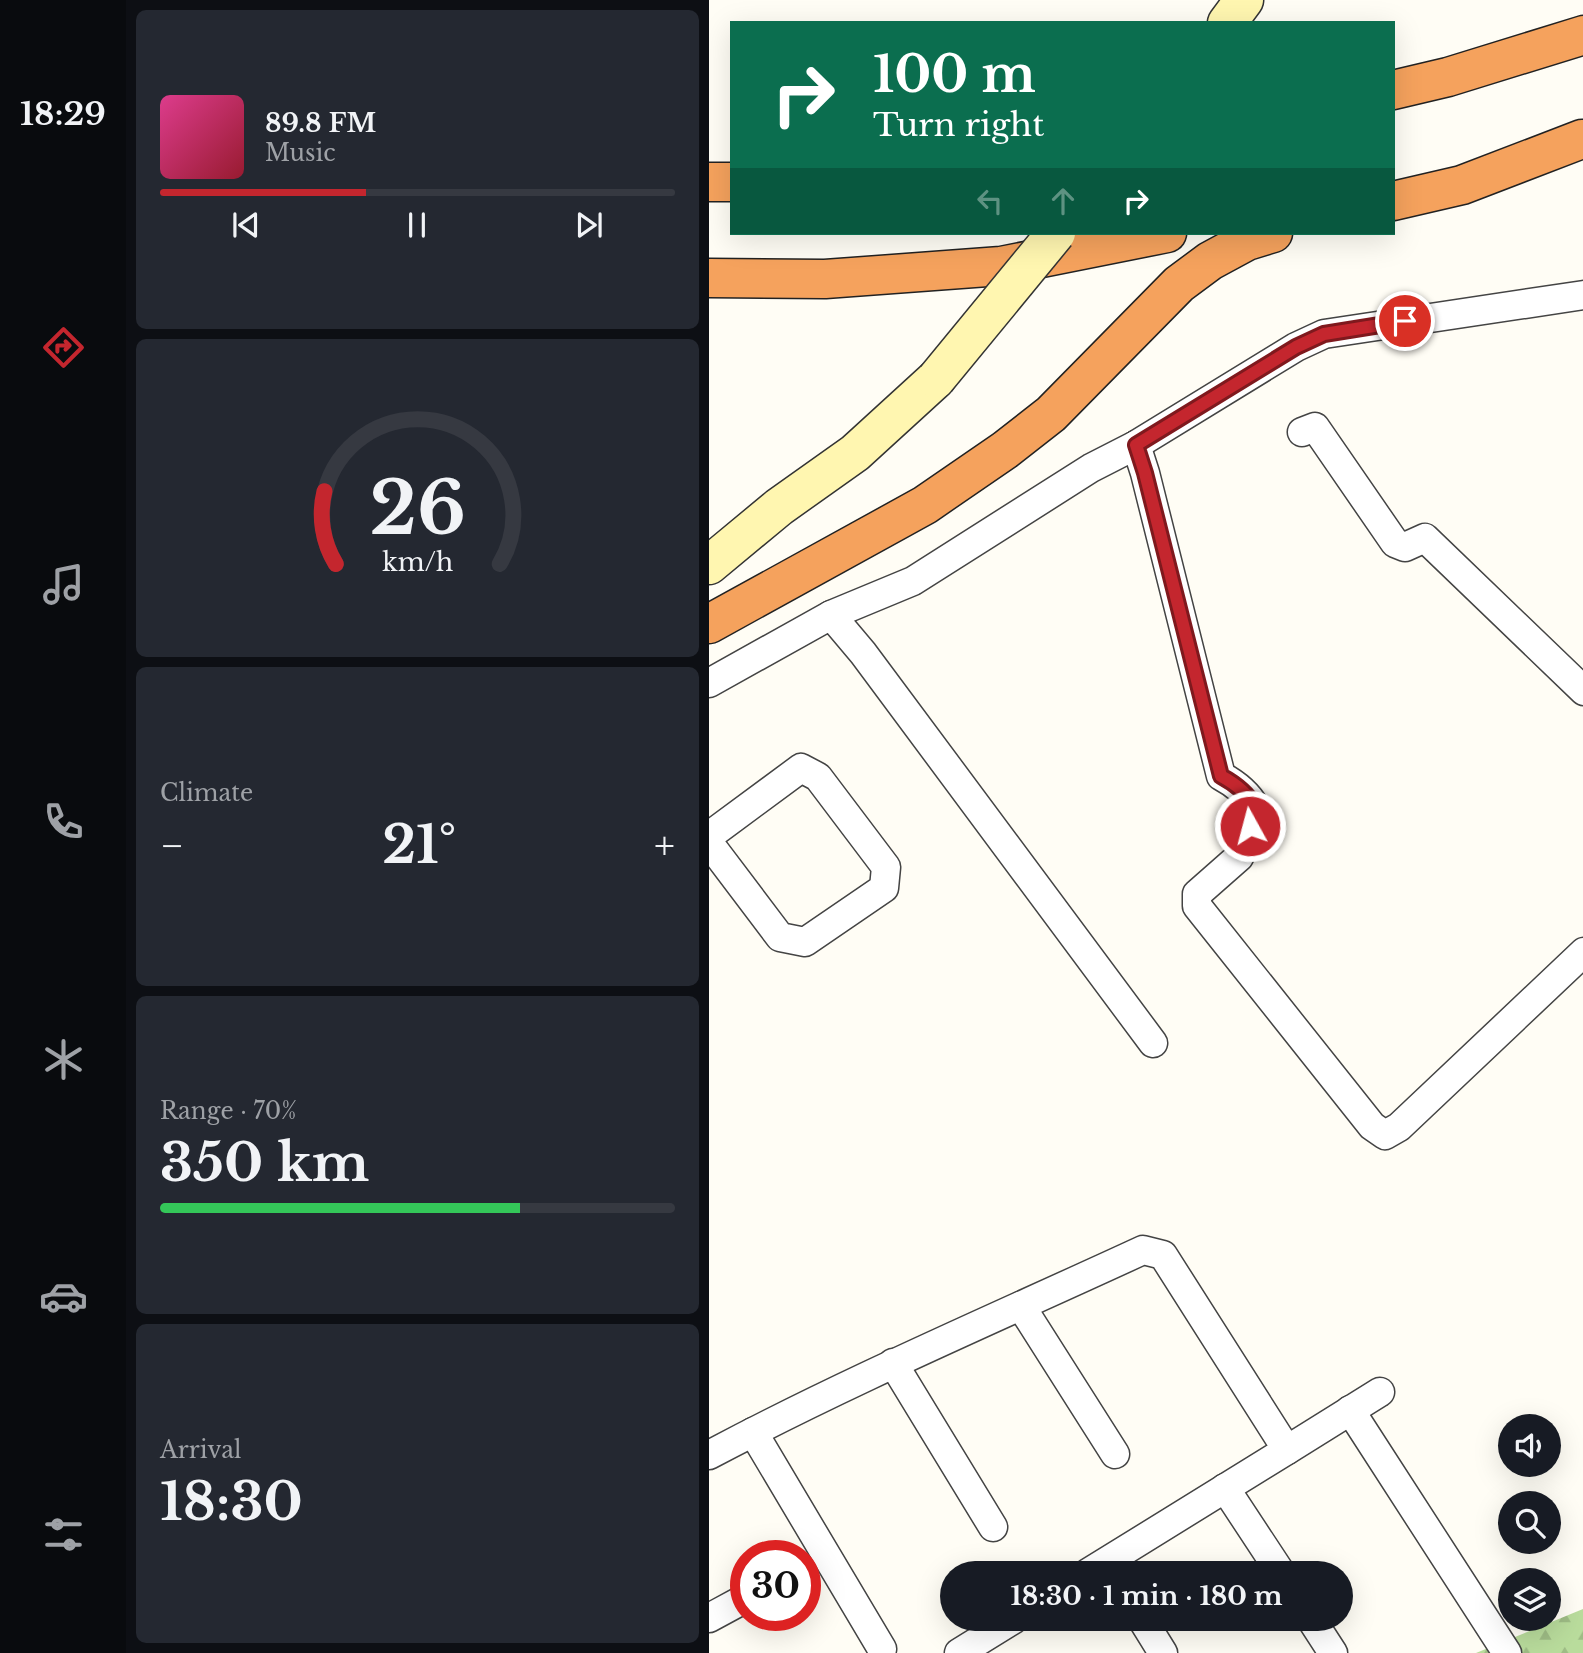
<!DOCTYPE html>
<html lang="en">
<head>
<meta charset="utf-8">
<style>
  :root { --surface:#171b24; --page:#242831; --text:#f1f3f6; --muted:#9ea1a6; --line:#363941; --accent:#c4262e }
  body { margin:0; font-family:"Libre Baskerville",serif; background:var(--page); color:var(--text); height:100vh; display:flex; flex-direction:column; font-size:26px; white-space:nowrap }
  * { box-sizing:border-box; margin:0 }
  p { font-size:23px; color:var(--muted) }
  .icon { flex:none; width:38px; height:38px; fill:none; stroke:currentColor; stroke-width:2; stroke-linecap:round; stroke-linejoin:round }
  .map { position:relative; flex:1; overflow:hidden }
  .sheet { display:flex; flex-direction:column; gap:10px; padding:10px; background:#0d0f14; width:583px }
  .sheet>* { flex:none }
  .hud { position:absolute; left:21px; top:21px; width:665px; height:214px; border-radius:0px; box-shadow:0 7px 28px #0002; background:#0b6e4f; color:#fff; overflow:hidden }
  .fabs { position:absolute; left:789px; top:1414px; display:grid; gap:14px }
  .fabs a { display:grid; place-items:center; width:63px; height:63px; border-radius:50%; background:var(--surface); box-shadow:0 7px 28px #0002; font-size:35px }
  .speed { position:absolute; left:21px; top:1540px; display:flex; gap:14px; font-size:35px; font-weight:700; text-align:center }
  .speed>* { display:grid; place-content:center; width:91px; height:91px; border-radius:50%; background:var(--surface); box-shadow:0 7px 28px #0002; line-height:1 }
  .speed .limit { border:10px solid #d22; background:#fff; color:#111 }
  .pin { position:absolute; display:grid; place-items:center; width:60px; height:60px; color:#fff; margin:-30px; border:4px solid #fff; border-radius:50%; box-shadow:0 2px 7px #0007 }
  .me { position:absolute; width:77px; margin:-38px; rotate:353deg; stroke-linejoin:round; filter:drop-shadow(0 0 5px #0008) }
  .turn { display:flex; align-items:center; gap:24px; height:147px; padding:0 28px; font-size:32px }
  .turn .icon { width:91px; height:91px; stroke-width:2.5 }
  .turn b { display:block; font-size:49px; line-height:60px }
  .lanes { display:flex; align-items:center; height:66px; padding:0 28px; background:#0003; justify-content:center; gap:35px; direction:ltr }
  .lanes .off { opacity:.35 }
  .big { font-size:52px; font-weight:700; line-height:1.1 }
  .sheet .card { flex:1; display:flex; flex-direction:column; justify-content:center; gap:10px; min-width:0; padding:0 24px; border-radius:10px; background:var(--page) }
  .sheet .dial { align-items:center; gap:0 }
  .dial svg { height:182px; overflow:visible; fill:none; stroke:var(--line); stroke-width:7; stroke-linecap:round; text-anchor:middle }
  .dial text { fill:var(--text); stroke:none }
  .song { display:flex; align-items:center; gap:21px }
  .cover { width:84px; height:84px; border-radius:10px; background:linear-gradient(135deg,hsl(330 70% 55%),hsl(350 70% 35%)) }
  .played { height:7px; border-radius:4px; background:linear-gradient(90deg,var(--accent) 40%,var(--line) 40%) }
  .keys { display:flex; justify-content:space-around; direction:ltr }
  .heat { display:flex; justify-content:space-between; align-items:center; font-size:38px; direction:ltr }
  .charge { height:10px; border-radius:5px; background:linear-gradient(90deg,#34c759 70%,var(--line) 0) }
  .trip { position:absolute; left:231px; top:1561px; width:413px; height:70px; border-radius:35px; background:var(--surface); box-shadow:0 7px 28px #0002; font-weight:700; line-height:70px; text-align:center }
  main { display:flex; flex:1; min-height:0 }
  .menu { display:flex; flex-direction:column; width:126px; justify-content:space-around; align-items:center; background:#090b0e; color:var(--muted) }
  .menu .icon { width:49px; height:49px }
  .menu .current { color:var(--accent) }
  .menu b { font-size:32px; color:var(--text) }
  .map>svg:first-child { display:block }
  .forest { fill:url(#forest-firs) }
  .lines { fill:none; stroke-linecap:round; stroke-linejoin:round }
  .street-casing { stroke:#444; stroke-width:31 }
  .secondary-casing { stroke:#333; stroke-width:41 }
  .highway-casing { stroke:#222; stroke-width:41 }
  .street { stroke:#fff; stroke-width:28 }
  .secondary { stroke:#fff6b0; stroke-width:38 }
  .highway { stroke:#f5a25d; stroke-width:38 }
  .secondary-bridge-casing { stroke:#333; stroke-width:41; stroke-linecap:butt }
  .secondary-bridge { stroke:#fff6b0; stroke-width:38 }
  .route-casing { stroke:#7f191e; stroke-width:18 }
  .route { stroke:#c4262e; stroke-width:12 }
</style>
</head>
<body>
<main>
<nav class="menu">
<b>18:29</b>
<svg class="icon current" aria-label="directions" viewBox="0 0 24 24"><path d="M12 3l9 9-9 9-9-9zM9 14v-3h6M13 9l2 2-2 2"/></svg>
<svg class="icon" aria-label="music" viewBox="0 0 24 24"><path d="M9 18V5l10-2v13"/><circle cx="6" cy="18" r="3"/><circle cx="16" cy="16" r="3"/></svg>
<svg class="icon" aria-label="phone" viewBox="0 0 24 24"><path d="M5 4h4l2 5-3 2q2 4 5 5l2-3 5 2v4C11 20 4 13 5 4z"/></svg>
<svg class="icon" aria-label="climate" viewBox="0 0 24 24"><path d="M12 3v18M4 7l16 10M4 17L20 7"/></svg>
<svg class="icon" aria-label="car" viewBox="0 0 24 24"><path d="M5 17H2v-5l4-1 3-4h7l3 4 3 1v5h-3M9 17h6M6 11h13"/><circle cx="7" cy="17" r="2"/><circle cx="17" cy="17" r="2"/></svg>
<svg class="icon" aria-label="filters" viewBox="0 0 24 24"><path d="M4 7h16M4 17h16"/><circle cx="9" cy="7" r="2"/><circle cx="15" cy="17" r="2"/></svg>
</nav>
<section class="sheet">
<div class="card">
<div class="song"><i class="cover"></i><div><b>89.8 FM</b><p>Music</p></div></div>
<div class="played"></div>
<div class="keys"><svg class="icon" aria-label="previous" viewBox="0 0 24 24"><path d="M18 5L8 12l10 7zM5 5v14"/></svg><svg class="icon" aria-label="pause" viewBox="0 0 24 24"><path d="M8 5v14M16 5v14"/></svg><svg class="icon" aria-label="next" viewBox="0 0 24 24"><path d="M6 5l10 7-10 7zM19 5v14"/></svg></div>
</div>
<div class="card dial"><svg viewBox="0 0 100 80">
<path d="M14 69A42 42 0 1 1 86 69"/>
<path d="M14 69A42 42 0 0 1 9 37" stroke="#c4262e"/>
<text x="50" y="56" font-size="32" font-weight="700">26</text>
<text x="50" y="72" font-size="11">km/h</text>
</svg></div>
<div class="card"><p>Climate</p>
<div class="heat"><a>−</a><b class="big">21°</b><a>+</a></div>
</div>
<div class="card"><p>Range · 70%</p><b class="big">350 km</b><div class="charge"></div></div>
<div class="card"><p>Arrival</p><b class="big">18:30</b></div>
</section>
<div class="map">
<svg width="875" height="1653" viewBox="0 0 875 1653">
  <defs>
    <pattern id="forest-firs" width="22" height="20" patternUnits="userSpaceOnUse" patternTransform="scale(1.75)"><rect width="22" height="20" fill="#b9dc9c"/><path d="M5 1l3.5 6h-7zM16 11l3.5 6h-7z" fill="#9ebc85"/></pattern>
  </defs>
  <rect width="100%" height="100%" fill="#fffdf5"/>
  <path class="forest" d="M 874,1609 L 874,1653 L 767,1653 Z"/>
  <g class="lines">
    <g class="street-casing">
      <g id="street">
        <path d="M 593,432 L 606,427 L 686,543 L 696,547 L 716,538 L 875,691"/>
        <path d="M 427,445 L 436,473 L 512,776 C 525,783 539,794 546,807 L 536,845 L 530,857 L 488,894 L 488,906 L 663,1126 L 676,1135 L 690,1127 L 875,952"/>
        <path d="M 122,615 L 204,581 L 382,468 L 427,445 L 587,347 L 615,334 L 875,295"/>
        <path d="M 0,683 L 122,615 L 154,653 L 444,1043"/>
        <path d="M 0,836 L 92,768 L 109,777 L 177,867 L 175,888 L 96,942 L 71,937 L 0,843"/>
        <path d="M 312,1306 L 406,1454"/>
        <path d="M 184,1363 L 284,1527"/>
        <path d="M 641,1410 L 798,1653"/>
        <path d="M 44,1432 L 173,1649"/>
        <path d="M 578,1450 L 671,1392"/>
        <path d="M 0,1455 C 141,1380 289,1317 434,1250 L 454,1255 L 578,1450 L 379,1573"/>
        <path d="M 516,1488 L 572,1573"/>
        <path d="M 0,1618 L 37,1598"/>
        <path d="M 433,1619 L 454,1653"/>
        <path d="M 602,1619 L 624,1653"/>
        <path d="M 250,1653 L 305,1619"/>
      </g>
    </g>
    <g class="secondary-casing">
      <g id="secondary">
        <path d="M 518,23 L 535,0"/>
        <path d="M 0,565 L 70,507 L 146,453 L 227,379"/>
      </g>
    </g>
    <g class="highway-casing">
      <g id="highway">
        <path d="M 684,90 L 739,77 L 875,35"/>
        <path d="M 0,182 L 23,182"/>
        <path d="M 684,201 L 753,185 L 873,139"/>
        <path d="M 0,278 L 116,279 L 292,266 L 458,233"/>
        <path d="M 0,624 L 216,505 L 296,450 L 342,414 L 470,284 L 501,261 L 538,241 L 564,233"/>
      </g>
    </g>
    <use href="#street" class="street"/>
    <use href="#secondary" class="secondary"/>
    <use href="#highway" class="highway"/>
    <g class="secondary-bridge-casing">
      <path id="secondary-bridge" d="M 227,379 L 347,233"/>
    </g>
    <use href="#secondary-bridge" class="secondary-bridge"/>
  </g>
  <g class="lines">
    <g class="route-casing">
      <path id="route" d="M 541,826 L 546,807 C 539,794 525,783 512,776 L 436,473 L 427,445 L 587,347 L 615,334 L 696,321"/>
    </g>
    <use href="#route" class="route"/>
  </g>
</svg>
<div class="fabs">
<a><svg class="icon" aria-label="sound" viewBox="0 0 24 24"><path d="M4 9h4l5-4v14l-5-4H4zM17 9q2 3 0 6"/></svg></a>
<a><svg class="icon" aria-label="search" viewBox="0 0 24 24"><circle cx="10" cy="10" r="6"/><path d="M15 15l6 6"/></svg></a>
<a><svg class="icon" aria-label="layers" viewBox="0 0 24 24"><path d="M12 4l9 5-9 5-9-5zM3 14l9 5 9-5"/></svg></a>
</div>
<div class="speed"><div class="limit">30</div></div>
<div class="pin" style="left:696px;top:321px;background:#d93025"><svg class="icon" aria-label="arrive" viewBox="0 0 24 24"><path d="M6 21V4h12l-3 4 3 4H6"/></svg></div>
<svg class="me" style="left:541px;top:826px" viewBox="-20 -20 40 40"><circle r="17" fill="#c4262e" stroke="#fff" stroke-width="3"/><path d="M0-11L8 9 0 5-8 9z" fill="#fff"/></svg>
<div class="trip">18:30 · 1 min · 180 m</div>
<div class="hud">
<div class="turn"><svg class="icon" aria-label="right" viewBox="0 0 24 24"><path d="M7 20v-9h11M14 6l5 5-5 5"/></svg><div><b>100 m</b>Turn right</div></div>
<div class="lanes"><svg class="icon off" aria-label="left" viewBox="0 0 24 24"><path d="M17 20v-9H6M10 6l-5 5 5 5"/></svg><svg class="icon off" aria-label="ahead" viewBox="0 0 24 24"><path d="M12 20V5M6 11l6-6 6 6"/></svg><svg class="icon" aria-label="right" viewBox="0 0 24 24"><path d="M7 20v-9h11M14 6l5 5-5 5"/></svg></div>
</div>
</div>
</main>
</body>
</html>
